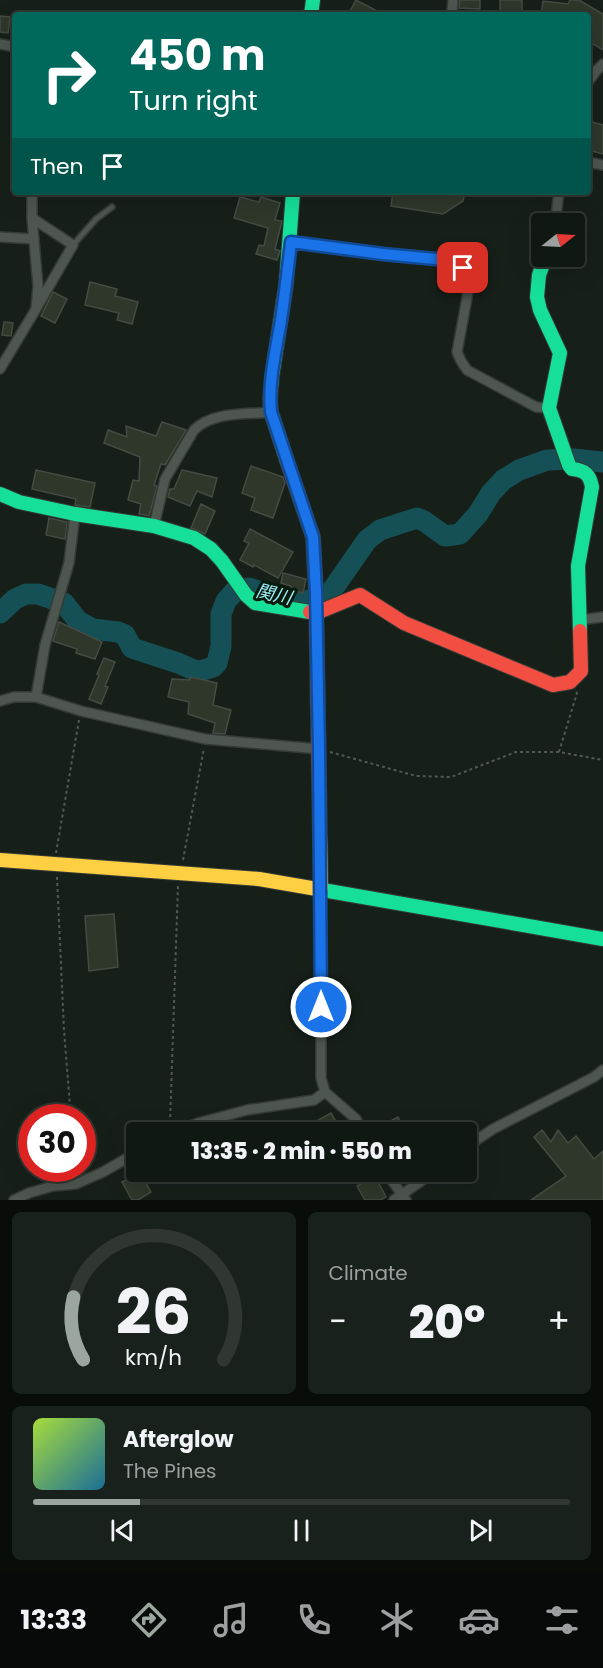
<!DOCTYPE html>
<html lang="en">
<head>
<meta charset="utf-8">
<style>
  :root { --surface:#101813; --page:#19211c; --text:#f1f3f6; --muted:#9ca0a0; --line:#303733; --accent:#9ba79e }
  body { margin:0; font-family:Poppins,"Noto Sans JP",sans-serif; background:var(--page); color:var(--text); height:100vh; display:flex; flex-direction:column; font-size:22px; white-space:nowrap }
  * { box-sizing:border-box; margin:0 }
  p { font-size:20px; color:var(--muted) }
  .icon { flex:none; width:33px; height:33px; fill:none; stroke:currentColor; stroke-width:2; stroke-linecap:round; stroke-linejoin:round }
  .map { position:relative; height:1200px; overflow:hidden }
  .drawer { display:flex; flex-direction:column; gap:12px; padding:12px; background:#090d0a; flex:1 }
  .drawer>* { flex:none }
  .hud { position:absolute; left:12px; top:12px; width:579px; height:183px; border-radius:6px; box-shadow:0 6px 24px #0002,0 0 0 2px var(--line); background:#00695c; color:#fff; overflow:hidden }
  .needle { width:39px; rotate:72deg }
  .buttons { position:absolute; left:531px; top:213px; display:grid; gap:12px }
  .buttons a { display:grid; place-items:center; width:54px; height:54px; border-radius:6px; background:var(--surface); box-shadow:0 6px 24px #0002,0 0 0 2px var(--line); font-size:30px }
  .speed { position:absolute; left:18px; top:1104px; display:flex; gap:12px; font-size:30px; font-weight:700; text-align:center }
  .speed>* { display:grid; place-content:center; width:78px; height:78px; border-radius:50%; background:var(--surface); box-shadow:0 6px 24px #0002,0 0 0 2px var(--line); line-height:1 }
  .speed .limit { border:9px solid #d22; background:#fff; color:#111 }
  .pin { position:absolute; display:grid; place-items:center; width:51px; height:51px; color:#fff; margin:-26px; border-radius:12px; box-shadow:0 3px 9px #0006 }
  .me { position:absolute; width:66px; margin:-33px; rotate:0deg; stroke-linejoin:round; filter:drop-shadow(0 0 4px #0008) }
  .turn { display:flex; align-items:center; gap:21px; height:126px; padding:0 18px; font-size:27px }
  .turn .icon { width:78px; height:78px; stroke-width:2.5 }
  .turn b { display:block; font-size:42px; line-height:51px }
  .then { display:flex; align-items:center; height:57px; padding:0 18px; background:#0003; gap:12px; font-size:22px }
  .big { font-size:45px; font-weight:800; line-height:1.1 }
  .drawer .widget { flex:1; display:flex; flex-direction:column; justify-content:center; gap:9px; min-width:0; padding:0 21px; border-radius:9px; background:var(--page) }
  .drawer .dial { align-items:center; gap:0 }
  .dial svg { height:156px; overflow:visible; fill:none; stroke:var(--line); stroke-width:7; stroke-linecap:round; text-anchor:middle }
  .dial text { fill:var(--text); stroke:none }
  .song { display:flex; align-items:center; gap:18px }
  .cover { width:72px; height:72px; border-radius:9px; background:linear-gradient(135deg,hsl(80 70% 55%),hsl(200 70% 35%)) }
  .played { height:6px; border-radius:3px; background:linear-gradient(90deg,var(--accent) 20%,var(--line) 20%) }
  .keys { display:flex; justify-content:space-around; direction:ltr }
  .heat { display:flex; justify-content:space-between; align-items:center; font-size:33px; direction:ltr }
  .drawer .tiles { flex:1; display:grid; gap:12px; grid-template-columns:1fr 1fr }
  .widget:last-child { grid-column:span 2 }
  .trip { position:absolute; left:126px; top:1122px; width:351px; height:60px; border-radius:6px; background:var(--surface); box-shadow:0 6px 24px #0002,0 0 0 2px var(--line); font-weight:800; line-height:60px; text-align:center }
  .menu { display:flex; height:96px; justify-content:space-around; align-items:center; background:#060a08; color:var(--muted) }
  .menu .icon { width:42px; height:42px }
  .menu .current { color:var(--accent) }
  .menu b { font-size:27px; color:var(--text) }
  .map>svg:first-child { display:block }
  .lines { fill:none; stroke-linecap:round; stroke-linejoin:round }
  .river { stroke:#145055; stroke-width:21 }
  .building { fill:#2e372a; stroke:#434b43; stroke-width:1.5 }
  .lane-casing { stroke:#343b36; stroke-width:8 }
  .street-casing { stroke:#343b36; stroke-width:12 }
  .fast-casing { stroke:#343b36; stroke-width:16 }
  .slow-casing { stroke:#343b36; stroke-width:16 }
  .jam-casing { stroke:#343b36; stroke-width:16 }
  .path { stroke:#525954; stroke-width:2; stroke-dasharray:3 3; stroke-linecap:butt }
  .lane { stroke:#4e5650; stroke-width:4.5 }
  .street { stroke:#4e5650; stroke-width:9 }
  .fast { stroke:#16e098; stroke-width:14 }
  .slow { stroke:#ffcf43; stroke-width:14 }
  .jam { stroke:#f24e42; stroke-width:14 }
  .route-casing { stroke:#114b97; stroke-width:15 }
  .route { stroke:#1a73e8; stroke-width:10 }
  .labels { text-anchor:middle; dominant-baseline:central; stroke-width:6; stroke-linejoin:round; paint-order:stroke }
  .water-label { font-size:18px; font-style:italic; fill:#9ff1fa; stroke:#071b0f }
</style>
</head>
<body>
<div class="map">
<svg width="603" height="1200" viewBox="0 0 603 1200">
  <rect width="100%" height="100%" fill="#162019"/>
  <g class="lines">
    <path class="river" d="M 0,613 L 15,599 L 26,594 L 38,594 L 64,603 L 78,621 L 93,629 L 118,632 L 125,635 L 132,648 L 178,663 L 194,670 L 200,671 L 213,667 L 217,663 L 221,646 L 221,614 L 226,601 L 234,592 L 249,588 L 272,596 L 303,601 L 326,599 L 367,540 L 380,530 L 417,518 L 424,521 L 445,536 L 460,534 L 478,514 L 491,493 L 503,480 L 519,470 L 547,460 L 574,459 L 603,462"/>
  </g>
  <g class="building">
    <path d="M 356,0 L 385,15 L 348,15 Z"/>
    <path d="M 460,0 L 480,0 L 480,9 L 459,8 Z"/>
    <path d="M 500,0 L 522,0 L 522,13 L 500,12 Z"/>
    <path d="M 570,0 L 579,0 L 603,14 L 603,50 L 588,41 L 588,15 L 541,15 L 543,1 L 568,4 Z"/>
    <path d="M 0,16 L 10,17 L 8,33 L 0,32 Z"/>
    <path d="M 588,121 L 603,125 L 603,154 L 588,150 Z"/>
    <path d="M 393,192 L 465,192 L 463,201 L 443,214 L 391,206 Z"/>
    <path d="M 240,197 L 259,202 L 261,197 L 280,203 L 275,220 L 282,221 L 275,249 L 280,251 L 277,260 L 256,254 L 259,245 L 264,246 L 268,228 L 234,218 Z"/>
    <path d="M 90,282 L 117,289 L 115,296 L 138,302 L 132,324 L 117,320 L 119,313 L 85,305 Z"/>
    <path d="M 53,292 L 67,299 L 55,323 L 41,316 Z"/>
    <path d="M 4,322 L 13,323 L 11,336 L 2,335 Z"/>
    <path d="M 162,422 L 186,430 L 165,465 L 161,464 L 154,485 L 157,486 L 149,516 L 139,514 L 141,504 L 128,500 L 133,480 L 139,481 L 140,457 L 104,443 L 108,430 L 127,437 L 126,426 L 156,436 Z"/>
    <path d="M 251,466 L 283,477 L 285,483 L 273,518 L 251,510 L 255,498 L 242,493 Z"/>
    <path d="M 36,470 L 95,483 L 90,507 L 75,505 L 76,499 L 32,489 Z"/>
    <path d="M 182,470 L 217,478 L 212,497 L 197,491 L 190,506 L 168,497 L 170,489 L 174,489 Z"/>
    <path d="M 201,504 L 215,511 L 205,534 L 191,528 Z"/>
    <path d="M 49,518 L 67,522 L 65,539 L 46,535 Z"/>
    <path d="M 250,529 L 293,552 L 278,578 L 254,565 L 253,567 L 240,560 L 249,543 L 244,541 Z"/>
    <path d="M 283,573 L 306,579 L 303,593 L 292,590 L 291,586 L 281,583 Z"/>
    <path d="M 59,622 L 102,642 L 95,659 L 76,653 L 77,649 L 53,641 Z"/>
    <path d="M 104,658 L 115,662 L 105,686 L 108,687 L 101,704 L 89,699 L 99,675 L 97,674 Z"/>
    <path d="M 191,677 L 217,683 L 213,705 L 231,710 L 225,734 L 213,733 L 215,723 L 188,714 L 189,702 L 168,697 L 172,679 L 190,680 Z"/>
    <path d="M 114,914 L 118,967 L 89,971 L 85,916 Z"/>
    <path d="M 331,1113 L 342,1132 L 318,1132 L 313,1123 Z"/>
    <path d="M 398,1117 L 406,1132 L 370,1132 Z"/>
    <path d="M 542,1130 L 551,1142 L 558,1130 L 568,1143 L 576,1136 L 594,1159 L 603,1151 L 603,1200 L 531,1200 L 566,1176 L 534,1137 Z"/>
    <path d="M 140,1172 L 151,1192 L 138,1200 L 132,1200 L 122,1182 Z"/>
    <path d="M 375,1176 L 386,1197 L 380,1200 L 365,1200 L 357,1186 Z"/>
  </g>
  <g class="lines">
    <g class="lane-casing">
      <path id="lane" d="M 73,245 L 96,219 L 112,207"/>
    </g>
    <g class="street-casing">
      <g id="street">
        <path d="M 453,0 L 452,11 L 455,15"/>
        <path d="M 0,44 L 15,47"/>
        <path d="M 588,82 L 597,70 L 603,64"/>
        <path d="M 588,162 L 603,165"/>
        <path d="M 32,218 L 73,245 L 37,307"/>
        <path d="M 555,224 L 559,192"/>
        <path d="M 0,237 L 34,239"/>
        <path d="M 291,242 L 383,254 L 456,261 L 468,277 L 469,287 L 457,352 L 461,361 L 467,370 L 536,407 L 549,408"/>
        <path d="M 0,369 L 36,309 L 38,286 L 32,218 L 32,192"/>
        <path d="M 154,526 L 165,479 L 194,430 C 213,411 246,415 271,412"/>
        <path d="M 579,620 L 603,617"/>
        <path d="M 36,697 L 45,645 L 69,563 L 75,514"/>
        <path d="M 0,701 L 14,697 L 36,697 L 81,711 L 205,739 L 319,749"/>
        <path d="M 321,888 L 321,1078 L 325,1092 L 356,1119 L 363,1132"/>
        <path d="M 174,1132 L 198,1123 L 247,1110 L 314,1100 L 325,1092"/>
        <path d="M 466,1147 L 493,1129 L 594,1077 L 603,1070"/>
        <path d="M 386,1172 L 406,1200"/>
        <path d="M 14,1200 L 29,1193 L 53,1186 L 76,1184 L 103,1172 L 136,1153"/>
        <path d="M 394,1200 L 434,1172"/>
      </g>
    </g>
    <g class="fast-casing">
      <g id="fast">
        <path d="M 311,15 L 313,0"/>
        <path d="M 546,256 L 539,275 L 537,297 L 540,310 L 560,353 L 549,408 L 569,465 L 572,469 C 585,470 590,475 592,487 L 578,566 L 580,631"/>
        <path d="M 287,461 L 271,412 L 270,400 L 272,376 L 286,285 L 293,192"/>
        <path d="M 0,494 L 19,502 L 75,514 L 154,526 L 194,538 L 211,549 L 222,561 L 246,595 L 255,603 L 310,612"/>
        <path d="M 317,889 L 603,939"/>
      </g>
    </g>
    <g class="slow-casing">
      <g id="slow">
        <path d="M 319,781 L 321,888"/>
        <path d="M 0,860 L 259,879 L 317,889"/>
      </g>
    </g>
    <g class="jam-casing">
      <g id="jam">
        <path d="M 287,461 L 313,537 L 316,592 L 319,781"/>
        <path d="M 310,612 L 316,613 L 360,595 L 404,623 L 553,685 L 570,682 L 581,671 L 580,631"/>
      </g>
    </g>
    <g class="path">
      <path d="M 330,752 L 416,776 L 451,777 L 516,752 L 559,752 L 603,760"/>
      <path d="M 559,752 L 577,693 L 576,692"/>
      <path d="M 56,853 L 79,720"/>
      <path d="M 183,860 L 204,748"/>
      <path d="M 57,877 L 64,1030 L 71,1118"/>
      <path d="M 170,1123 L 178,886"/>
      <path d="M 74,1168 L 75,1175"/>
    </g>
    <use href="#lane" class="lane"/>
    <use href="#street" class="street"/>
    <use href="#fast" class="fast"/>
    <use href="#slow" class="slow"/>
    <use href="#jam" class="jam"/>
  </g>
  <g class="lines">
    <g class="route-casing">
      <path id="route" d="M 321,1007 L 319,749 L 316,592 L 313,537 L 271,412 C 268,380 276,351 281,320 C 285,294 288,268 291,242 L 383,254 L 456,261 L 463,268"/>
    </g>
    <use href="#route" class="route"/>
  </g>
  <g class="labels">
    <g class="water-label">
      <text transform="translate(274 594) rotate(13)">関川</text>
    </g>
  </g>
</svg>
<div class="buttons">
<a><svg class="needle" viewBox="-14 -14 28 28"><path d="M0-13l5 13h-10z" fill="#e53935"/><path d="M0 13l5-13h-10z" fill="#9ca0a0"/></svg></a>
</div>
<div class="speed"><div class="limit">30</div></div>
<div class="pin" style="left:463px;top:268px;background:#d93025"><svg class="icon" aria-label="arrive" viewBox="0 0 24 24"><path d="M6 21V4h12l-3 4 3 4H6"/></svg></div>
<svg class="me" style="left:321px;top:1007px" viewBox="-20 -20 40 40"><circle r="17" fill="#1a73e8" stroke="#fff" stroke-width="3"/><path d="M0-11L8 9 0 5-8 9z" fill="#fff"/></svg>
<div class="trip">13:35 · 2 min · 550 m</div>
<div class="hud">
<div class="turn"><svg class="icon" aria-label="right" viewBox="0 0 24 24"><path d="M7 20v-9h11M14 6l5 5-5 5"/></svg><div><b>450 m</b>Turn right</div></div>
<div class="then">Then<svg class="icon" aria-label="arrive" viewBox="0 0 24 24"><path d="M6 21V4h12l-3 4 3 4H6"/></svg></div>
</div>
</div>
<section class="drawer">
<div class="tiles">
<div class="widget dial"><svg viewBox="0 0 100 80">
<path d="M14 69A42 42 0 1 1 86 69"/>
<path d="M14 69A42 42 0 0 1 9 37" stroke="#9ba79e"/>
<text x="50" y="56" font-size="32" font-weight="700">26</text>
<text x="50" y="72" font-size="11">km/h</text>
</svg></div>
<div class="widget"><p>Climate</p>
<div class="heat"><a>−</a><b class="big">20°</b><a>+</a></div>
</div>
<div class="widget">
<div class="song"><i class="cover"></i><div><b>Afterglow</b><p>The Pines</p></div></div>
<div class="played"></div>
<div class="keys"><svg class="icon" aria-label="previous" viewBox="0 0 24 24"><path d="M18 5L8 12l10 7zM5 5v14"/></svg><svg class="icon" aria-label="pause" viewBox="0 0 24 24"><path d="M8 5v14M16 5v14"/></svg><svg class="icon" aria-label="next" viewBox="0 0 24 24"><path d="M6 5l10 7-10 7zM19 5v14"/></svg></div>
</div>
</div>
</section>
<nav class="menu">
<b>13:33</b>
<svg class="icon current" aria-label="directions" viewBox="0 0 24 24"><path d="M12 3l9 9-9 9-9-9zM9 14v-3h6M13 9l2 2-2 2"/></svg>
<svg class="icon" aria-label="music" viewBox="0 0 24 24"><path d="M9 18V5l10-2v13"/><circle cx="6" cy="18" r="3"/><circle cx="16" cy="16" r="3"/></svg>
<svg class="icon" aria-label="phone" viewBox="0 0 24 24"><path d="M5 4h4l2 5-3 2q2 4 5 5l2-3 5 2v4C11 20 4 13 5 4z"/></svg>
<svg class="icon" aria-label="climate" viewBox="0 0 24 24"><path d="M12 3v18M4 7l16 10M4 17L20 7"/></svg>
<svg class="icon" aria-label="car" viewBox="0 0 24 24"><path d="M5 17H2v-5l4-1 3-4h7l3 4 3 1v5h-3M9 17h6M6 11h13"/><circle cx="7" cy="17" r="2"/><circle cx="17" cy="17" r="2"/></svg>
<svg class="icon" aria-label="filters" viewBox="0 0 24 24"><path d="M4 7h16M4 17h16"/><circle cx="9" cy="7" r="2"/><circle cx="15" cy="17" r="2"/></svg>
</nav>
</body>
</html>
